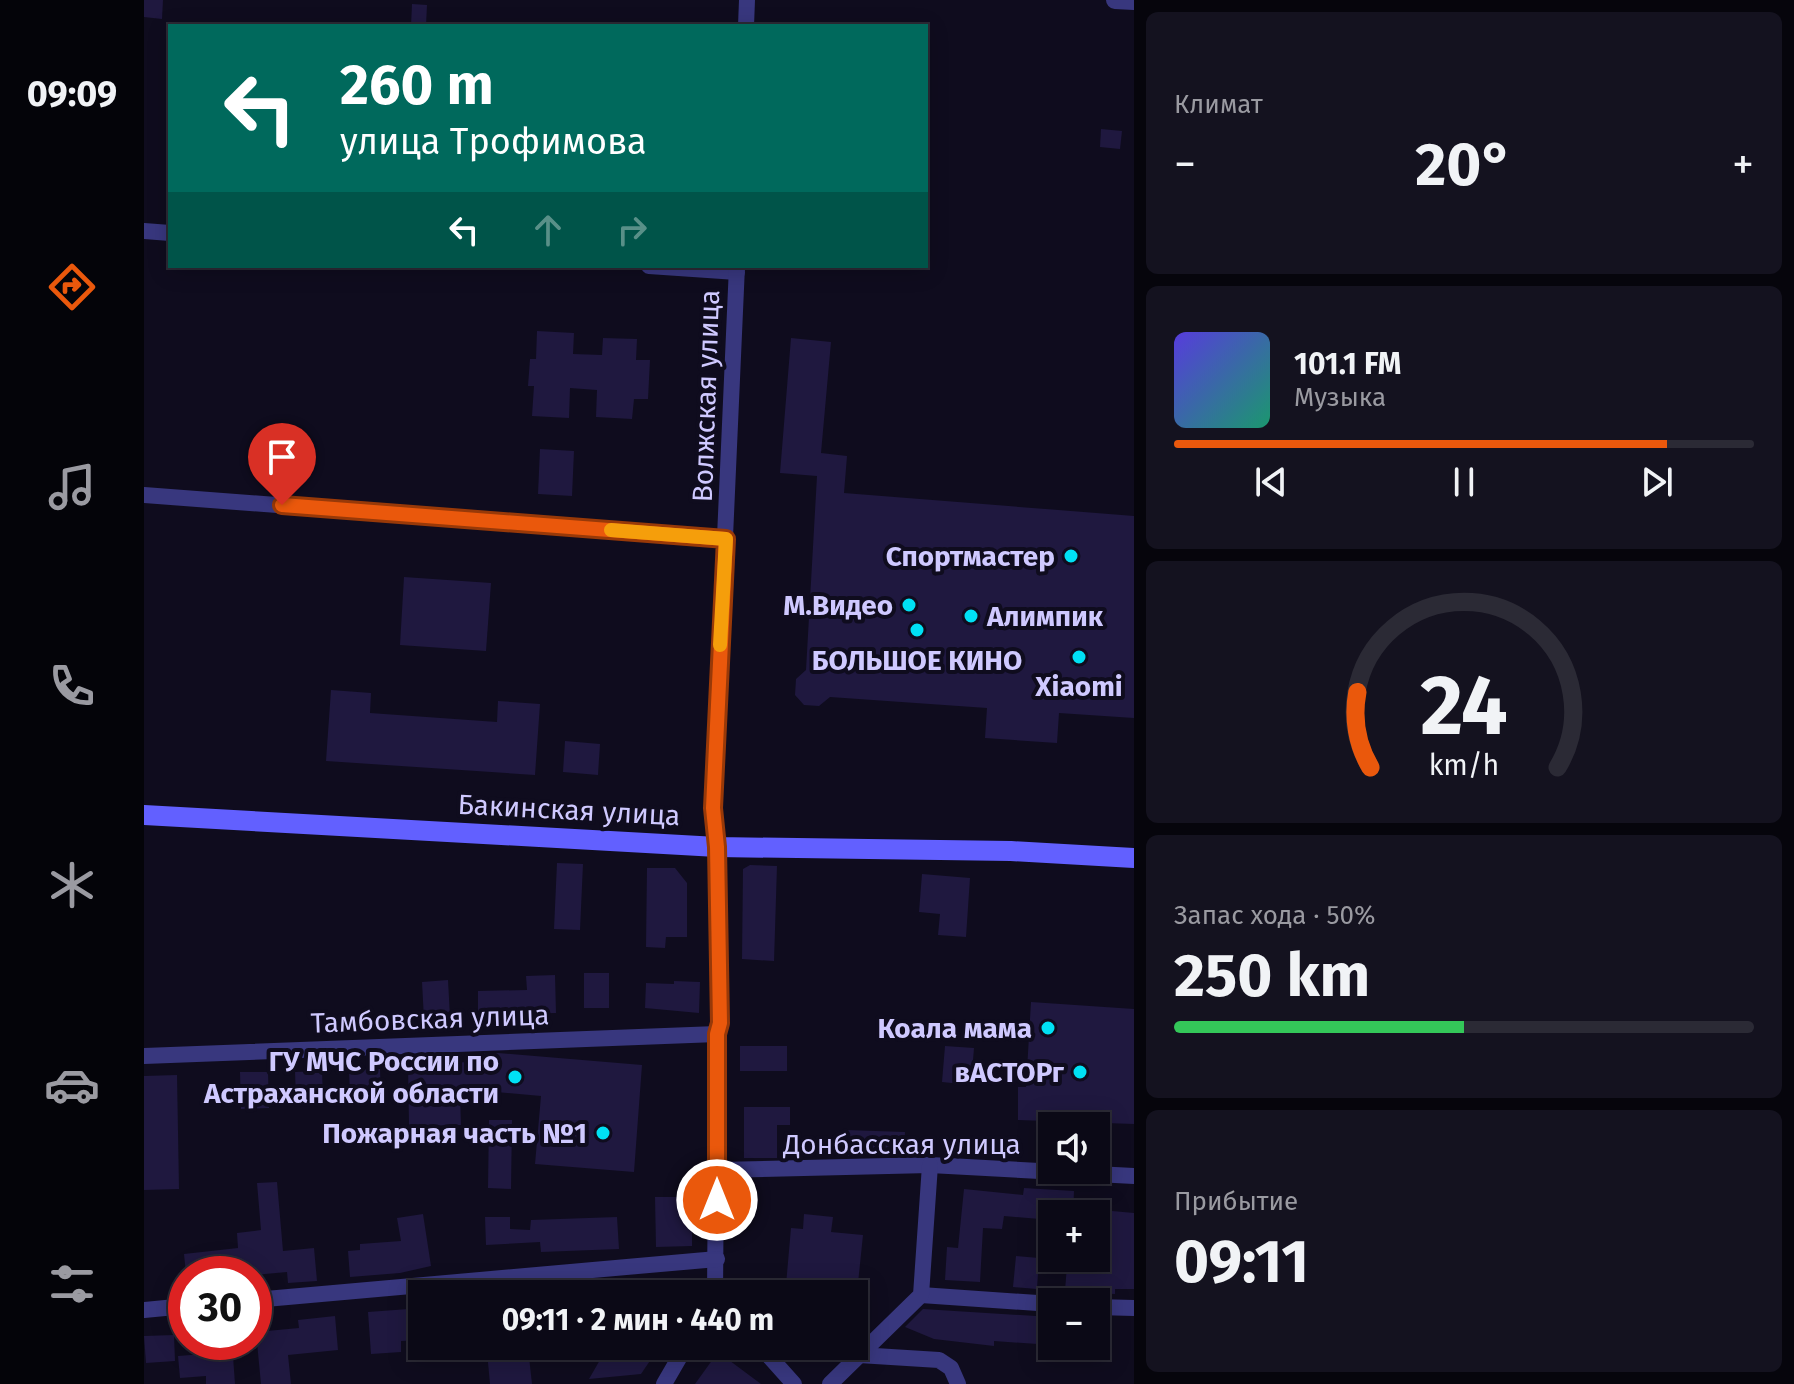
<!DOCTYPE html>
<html lang="ru">
<head>
<meta charset="utf-8">
<style>
  :root { --surface:#0b0916; --page:#14121f; --text:#f1f3f6; --muted:#9a9aa1; --line:#2b2a35; --accent:#ea580c }
  body { margin:0; font-family:"Fira Sans",sans-serif; background:var(--page); color:var(--text); height:100vh; display:flex; flex-direction:column; font-size:30px; white-space:nowrap }
  * { box-sizing:border-box; margin:0 }
  p { font-size:26px; color:var(--muted) }
  .icon { flex:none; width:44px; height:44px; fill:none; stroke:currentColor; stroke-width:2; stroke-linecap:round; stroke-linejoin:round }
  .map { position:relative; flex:1; overflow:hidden }
  .details { display:flex; flex-direction:column; gap:12px; padding:12px; background:#06050c; width:660px }
  .details>* { flex:none }
  .banner { position:absolute; left:24px; top:24px; width:760px; height:244px; border-radius:0px; box-shadow:0 4px 20px #0003,0 0 0 2px var(--line); background:#00695c; color:#fff; overflow:hidden }
  .fabs { position:absolute; left:894px; top:1112px; display:grid; gap:16px }
  .fabs a { display:grid; place-items:center; width:72px; height:72px; border-radius:0px; background:var(--surface); box-shadow:0 4px 20px #0003,0 0 0 2px var(--line); font-size:40px }
  .speed { position:absolute; left:24px; top:1256px; display:flex; gap:16px; font-size:40px; font-weight:700; text-align:center }
  .speed>* { display:grid; place-content:center; width:104px; height:104px; border-radius:50%; background:var(--surface); box-shadow:0 4px 20px #0003,0 0 0 2px var(--line); line-height:1 }
  .speed .limit { border:12px solid #d22; background:#fff; color:#111 }
  .pin { position:absolute; display:grid; place-items:center; width:68px; height:68px; color:#fff; margin:-82px -34px; border-radius:50% 50% 50% 0; rotate:-45deg; box-shadow:0 0 8px #0007 }
  .pin .icon { rotate:45deg }
  .me { position:absolute; width:88px; margin:-44px; rotate:0deg; stroke-linejoin:round; filter:drop-shadow(0 0 6px #0008) }
  .turn { display:flex; align-items:center; gap:28px; height:168px; padding:0 40px; font-size:36px }
  .turn .icon { width:104px; height:104px; stroke-width:2.5 }
  .turn b { display:block; font-size:56px; line-height:68px }
  .lanes { display:flex; align-items:center; height:76px; padding:0 40px; background:#0003; justify-content:center; gap:40px; direction:ltr }
  .lanes .off { opacity:.35 }
  .big { font-size:60px; font-weight:700; line-height:1.1 }
  .details .card { flex:1; display:flex; flex-direction:column; justify-content:center; gap:12px; min-width:0; padding:0 28px; border-radius:12px; background:var(--page) }
  .details .dial { align-items:center; gap:0 }
  .dial svg { height:208px; overflow:visible; fill:none; stroke:var(--line); stroke-width:7; stroke-linecap:round; text-anchor:middle }
  .dial text { fill:var(--text); stroke:none }
  .song { display:flex; align-items:center; gap:24px }
  .cover { width:96px; height:96px; border-radius:12px; background:linear-gradient(135deg,hsl(250 70% 55%),hsl(160 70% 35%)) }
  .played { height:8px; border-radius:4px; background:linear-gradient(90deg,var(--accent) 85%,var(--line) 85%) }
  .keys { display:flex; justify-content:space-around; direction:ltr }
  .heat { display:flex; justify-content:space-between; align-items:center; font-size:44px; direction:ltr }
  .charge { height:12px; border-radius:6px; background:linear-gradient(90deg,#34c759 50%,var(--line) 0) }
  .trip { position:absolute; left:264px; top:1280px; width:460px; height:80px; border-radius:0px; background:var(--surface); box-shadow:0 4px 20px #0003,0 0 0 2px var(--line); font-weight:700; line-height:80px; text-align:center }
  main { display:flex; flex:1; min-height:0 }
  .menu { display:flex; flex-direction:column; width:144px; justify-content:space-around; align-items:center; background:#040409; color:var(--muted) }
  .menu .icon { width:56px; height:56px }
  .menu .on { color:var(--accent) }
  .menu b { font-size:36px; color:var(--text) }
  .map>svg:first-child { display:block }
  .building { fill:#1f183f }
  .lines { fill:none; stroke-linecap:round; stroke-linejoin:round }
  .minor { stroke:#38377e; stroke-width:16 }
  .tertiary { stroke:#38377e; stroke-width:18 }
  .secondary { stroke:#6260ff; stroke-width:20 }
  .route-casing { stroke:#983908; stroke-width:20 }
  .route { stroke:#ea580c; stroke-width:14 }
  .slow { stroke:#f59e0b; stroke-width:14 }
  .poi-dot { fill:#00e0f4; stroke:#0f0c1e; stroke-width:3 }
  .labels { text-anchor:middle; dominant-baseline:central; stroke-width:8; stroke-linejoin:round; paint-order:stroke }
  .street-label { font-size:28px; fill:#cfc9ff; stroke:#0f0c1e }
  .poi-label { font-size:28px; font-weight:bold; fill:#cfc9ff; stroke:#0f0c1e; text-anchor:end }
</style>
</head>
<body>
<main>
<nav class="menu">
<b>09:09</b>
<svg class="icon on" aria-label="directions" viewBox="0 0 24 24"><path d="M12 3l9 9-9 9-9-9zM9 14v-3h6M13 9l2 2-2 2"/></svg>
<svg class="icon" aria-label="music" viewBox="0 0 24 24"><path d="M9 18V5l10-2v13"/><circle cx="6" cy="18" r="3"/><circle cx="16" cy="16" r="3"/></svg>
<svg class="icon" aria-label="phone" viewBox="0 0 24 24"><path d="M5 4h4l2 5-3 2q2 4 5 5l2-3 5 2v4C11 20 4 13 5 4z"/></svg>
<svg class="icon" aria-label="climate" viewBox="0 0 24 24"><path d="M12 3v18M4 7l16 10M4 17L20 7"/></svg>
<svg class="icon" aria-label="car" viewBox="0 0 24 24"><path d="M5 17H2v-5l4-1 3-4h7l3 4 3 1v5h-3M9 17h6M6 11h13"/><circle cx="7" cy="17" r="2"/><circle cx="17" cy="17" r="2"/></svg>
<svg class="icon" aria-label="filters" viewBox="0 0 24 24"><path d="M4 7h16M4 17h16"/><circle cx="9" cy="7" r="2"/><circle cx="15" cy="17" r="2"/></svg>
</nav>
<div class="map">
<svg width="990" height="1384" viewBox="0 0 990 1384">
  <rect width="100%" height="100%" fill="#0f0c1e"/>
  <g class="building">
    <path d="M 0,0 L 19,0 L 18,19 L 0,17 Z"/>
    <path d="M 268,4 L 283,5 L 282,26 L 267,26 Z"/>
    <path d="M 957,129 L 978,131 L 976,149 L 956,147 Z"/>
    <path d="M 393,331 L 430,333 L 429,354 L 458,355 L 459,338 L 493,339 L 492,360 L 506,360 L 504,399 L 490,399 L 488,419 L 452,417 L 453,390 L 426,388 L 425,418 L 388,416 L 390,386 L 384,386 L 386,359 L 392,359 Z"/>
    <path d="M 647,338 L 687,342 L 677,453 L 703,456 L 700,493 L 990,516 L 990,718 L 915,713 L 913,743 L 841,738 L 843,708 L 686,697 L 675,706 L 660,705 L 651,695 L 652,679 L 662,670 L 673,476 L 636,473 Z"/>
    <path d="M 396,449 L 430,451 L 428,496 L 394,494 Z"/>
    <path d="M 260,577 L 347,583 L 342,651 L 256,645 Z"/>
    <path d="M 187,690 L 227,693 L 226,713 L 353,722 L 354,701 L 396,704 L 391,775 L 182,761 Z"/>
    <path d="M 421,741 L 456,744 L 454,775 L 419,772 Z"/>
    <path d="M 413,863 L 439,864 L 436,930 L 410,929 Z"/>
    <path d="M 606,865 L 633,866 L 630,961 L 598,959 L 599,869 Z"/>
    <path d="M 503,868 L 531,868 L 543,883 L 543,937 L 522,937 L 521,948 L 502,947 Z"/>
    <path d="M 778,874 L 826,878 L 822,937 L 794,935 L 796,914 L 775,912 Z"/>
    <rect x="440" y="973" width="25" height="35"/>
    <path d="M 411,975 L 412,1013 L 364,1014 L 364,1023 L 334,1023 L 334,991 L 383,990 L 382,976 Z"/>
    <path d="M 304,980 L 306,1017 L 280,1019 L 278,982 Z"/>
    <path d="M 530,981 L 556,982 L 555,1013 L 501,1008 L 502,983 L 530,984 Z"/>
    <path d="M 887,1002 L 990,1009 L 990,1124 L 874,1120 L 874,1087 L 882,1087 Z"/>
    <rect x="596" y="1046" width="47" height="25"/>
    <path d="M 801,1046 L 830,1048 L 827,1085 L 798,1082 Z"/>
    <path d="M 354,1053 L 498,1065 L 490,1172 L 391,1164 L 397,1096 L 352,1092 L 352,1099 L 316,1096 L 317,1125 L 265,1126 L 264,1064 L 327,1062 L 328,1054 Z"/>
    <path d="M 236,1069 L 237,1097 L 206,1098 L 205,1070 Z"/>
    <path d="M 178,1071 L 179,1096 L 152,1097 L 151,1072 Z"/>
    <path d="M 96,1072 L 124,1072 L 125,1108 L 97,1109 Z"/>
    <path d="M 33,1075 L 35,1189 L 0,1190 L 0,1076 Z"/>
    <path d="M 600,1107 L 646,1107 L 646,1125 L 633,1125 L 633,1158 L 600,1158 Z"/>
    <path d="M 345,1120 L 368,1120 L 367,1189 L 344,1188 Z"/>
    <path d="M 702,1130 L 761,1132 L 760,1155 L 702,1156 Z"/>
    <path d="M 133,1182 L 139,1251 L 170,1248 L 173,1281 L 144,1283 L 143,1272 L 110,1275 L 42,1274 L 40,1254 L 94,1248 L 93,1233 L 117,1230 L 113,1183 Z"/>
    <path d="M 880,1188 L 930,1191 L 929,1214 L 908,1214 L 908,1220 L 860,1216 L 858,1229 L 839,1228 L 836,1282 L 801,1280 L 803,1247 L 814,1248 L 820,1189 L 879,1195 Z"/>
    <path d="M 511,1197 L 548,1197 L 548,1246 L 512,1247 Z"/>
    <path d="M 957,1210 L 990,1213 L 990,1289 L 971,1289 L 971,1294 L 921,1291 L 923,1265 L 950,1267 L 950,1263 L 954,1263 Z"/>
    <path d="M 279,1214 L 287,1266 L 256,1273 L 206,1277 L 204,1251 L 216,1250 L 216,1244 L 257,1241 L 253,1218 Z"/>
    <path d="M 660,1214 L 689,1217 L 687,1232 L 719,1235 L 713,1293 L 682,1289 L 681,1294 L 652,1294 L 653,1286 L 642,1285 L 647,1228 L 659,1229 Z"/>
    <path d="M 341,1217 L 366,1217 L 366,1229 L 386,1230 L 387,1220 L 473,1217 L 475,1249 L 397,1252 L 396,1242 L 342,1245 Z"/>
    <path d="M 872,1256 L 895,1258 L 893,1289 L 869,1287 Z"/>
    <path d="M 278,1308 L 278,1340 L 257,1341 L 257,1352 L 227,1354 L 224,1312 Z"/>
    <path d="M 779,1309 L 908,1317 L 908,1345 L 850,1341 L 850,1346 L 790,1339 L 761,1327 Z"/>
    <path d="M 191,1316 L 194,1350 L 144,1355 L 147,1384 L 117,1384 L 112,1332 L 155,1328 L 154,1320 Z"/>
    <path d="M 30,1335 L 31,1361 L 2,1363 L 0,1336 Z"/>
    <path d="M 58,1342 L 88,1342 L 91,1384 L 62,1384 L 62,1376 L 36,1378 L 34,1356 L 59,1354 Z"/>
    <path d="M 464,1346 L 516,1346 L 497,1374 L 445,1379 Z"/>
    <path d="M 384,1348 L 388,1384 L 346,1384 L 343,1352 Z"/>
    <path d="M 574,1352 L 617,1384 L 551,1384 Z"/>
  </g>
  <g class="lines">
    <g class="minor">
      <path d="M 602,26 L 603,0"/>
      <path d="M 0,231 L 26,233"/>
      <path d="M 505,266 L 593,272"/>
      <path d="M 0,495 L 582,539"/>
      <path d="M 0,1056 L 573,1034"/>
      <path d="M 574,1170 L 786,1165 L 990,1176"/>
      <path d="M 571,1294 L 573,1034 L 576,1023 L 573,847 L 569,808 L 593,266"/>
      <path d="M 777,1295 L 908,1304"/>
      <path d="M 110,1300 L 573,1259"/>
      <path d="M 952,1307 L 990,1308"/>
      <path d="M 0,1310 L 42,1306"/>
      <path d="M 616,1346 L 650,1384"/>
      <path d="M 715,1355 L 795,1360 L 807,1368 L 814,1384"/>
      <path d="M 520,1384 L 542,1346"/>
      <path d="M 686,1384 L 777,1295 L 786,1165"/>
    </g>
    <path class="tertiary" d="M 971,0 L 990,1"/>
    <path class="secondary" d="M 0,815 L 573,847 L 867,851 L 990,858"/>
  </g>
  <g class="lines">
    <g class="route-casing">
      <path id="route" d="M 138,505 L 582,539 L 569,808 L 573,847 L 576,1023 L 573,1034 L 573,1200"/>
    </g>
    <use href="#route" class="route"/>
    <path class="slow" d="M 467,530 L 582,539 L 576,645"/>
  </g>
  <g class="poi-dot">
    <circle cx="927" cy="556" r="8"/>
    <circle cx="765" cy="605" r="8"/>
    <circle cx="827" cy="616" r="8"/>
    <circle cx="773" cy="630" r="8"/>
    <circle cx="935" cy="657" r="8"/>
    <circle cx="904" cy="1028" r="8"/>
    <circle cx="936" cy="1072" r="8"/>
    <circle cx="371" cy="1077" r="8"/>
    <circle cx="459" cy="1133" r="8"/>
  </g>
  <g class="labels">
    <g class="street-label">
      <text transform="translate(562 396) rotate(-88)">Волжская улица</text>
      <text transform="translate(425 810) rotate(3)">Бакинская улица</text>
      <text transform="translate(286 1019) rotate(-2)">Тамбовская улица</text>
      <text x="758" y="1144">Донбасская улица</text>
    </g>
    <g class="poi-label">
      <text x="911" y="556">Спортмастер</text>
      <text x="749" y="605">М.Видео</text>
      <text x="843" y="616" text-anchor="start">Алимпик</text>
      <text x="773" y="660" text-anchor="middle">БОЛЬШОЕ КИНО</text>
      <text x="935" y="686" text-anchor="middle">Xiaomi</text>
      <text x="888" y="1028">Коала мама</text>
      <text x="355" y="1061">ГУ МЧС России по<tspan x="355" dy="32">Астраханской области</tspan></text>
      <text x="920" y="1072">вАСТОРг</text>
      <text x="443" y="1133">Пожарная часть №1</text>
    </g>
  </g>
</svg>
<div class="fabs">
<a><svg class="icon" aria-label="sound" viewBox="0 0 24 24"><path d="M4 9h4l5-4v14l-5-4H4zM17 9q2 3 0 6"/></svg></a>
<a>+</a>
<a>−</a>
</div>
<div class="speed"><div class="limit">30</div></div>
<div class="pin" style="left:138px;top:505px;background:#d93025"><svg class="icon" aria-label="arrive" viewBox="0 0 24 24"><path d="M6 21V4h12l-3 4 3 4H6"/></svg></div>
<svg class="me" style="left:573px;top:1200px" viewBox="-20 -20 40 40"><circle r="17" fill="#ea580c" stroke="#fff" stroke-width="3"/><path d="M0-11L8 9 0 5-8 9z" fill="#fff"/></svg>
<div class="trip">09:11 · 2 мин · 440 m</div>
<div class="banner">
<div class="turn"><svg class="icon" aria-label="left" viewBox="0 0 24 24"><path d="M17 20v-9H6M10 6l-5 5 5 5"/></svg><div><b>260 m</b>улица Трофимова</div></div>
<div class="lanes"><svg class="icon" aria-label="left" viewBox="0 0 24 24"><path d="M17 20v-9H6M10 6l-5 5 5 5"/></svg><svg class="icon off" aria-label="ahead" viewBox="0 0 24 24"><path d="M12 20V5M6 11l6-6 6 6"/></svg><svg class="icon off" aria-label="right" viewBox="0 0 24 24"><path d="M7 20v-9h11M14 6l5 5-5 5"/></svg></div>
</div>
</div>
<section class="details">
<div class="card"><p>Климат</p>
<div class="heat"><a>−</a><b class="big">20°</b><a>+</a></div>
</div>
<div class="card">
<div class="song"><i class="cover"></i><div><b>101.1 FM</b><p>Музыка</p></div></div>
<div class="played"></div>
<div class="keys"><svg class="icon" aria-label="previous" viewBox="0 0 24 24"><path d="M18 5L8 12l10 7zM5 5v14"/></svg><svg class="icon" aria-label="pause" viewBox="0 0 24 24"><path d="M8 5v14M16 5v14"/></svg><svg class="icon" aria-label="next" viewBox="0 0 24 24"><path d="M6 5l10 7-10 7zM19 5v14"/></svg></div>
</div>
<div class="card dial"><svg viewBox="0 0 100 80">
<path d="M14 69A42 42 0 1 1 86 69"/>
<path d="M14 69A42 42 0 0 1 9 40" stroke="#ea580c"/>
<text x="50" y="56" font-size="32" font-weight="700">24</text>
<text x="50" y="72" font-size="11">km/h</text>
</svg></div>
<div class="card"><p>Запас хода · 50%</p><b class="big">250 km</b><div class="charge"></div></div>
<div class="card"><p>Прибытие</p><b class="big">09:11</b></div>
</section>
</main>
</body>
</html>
